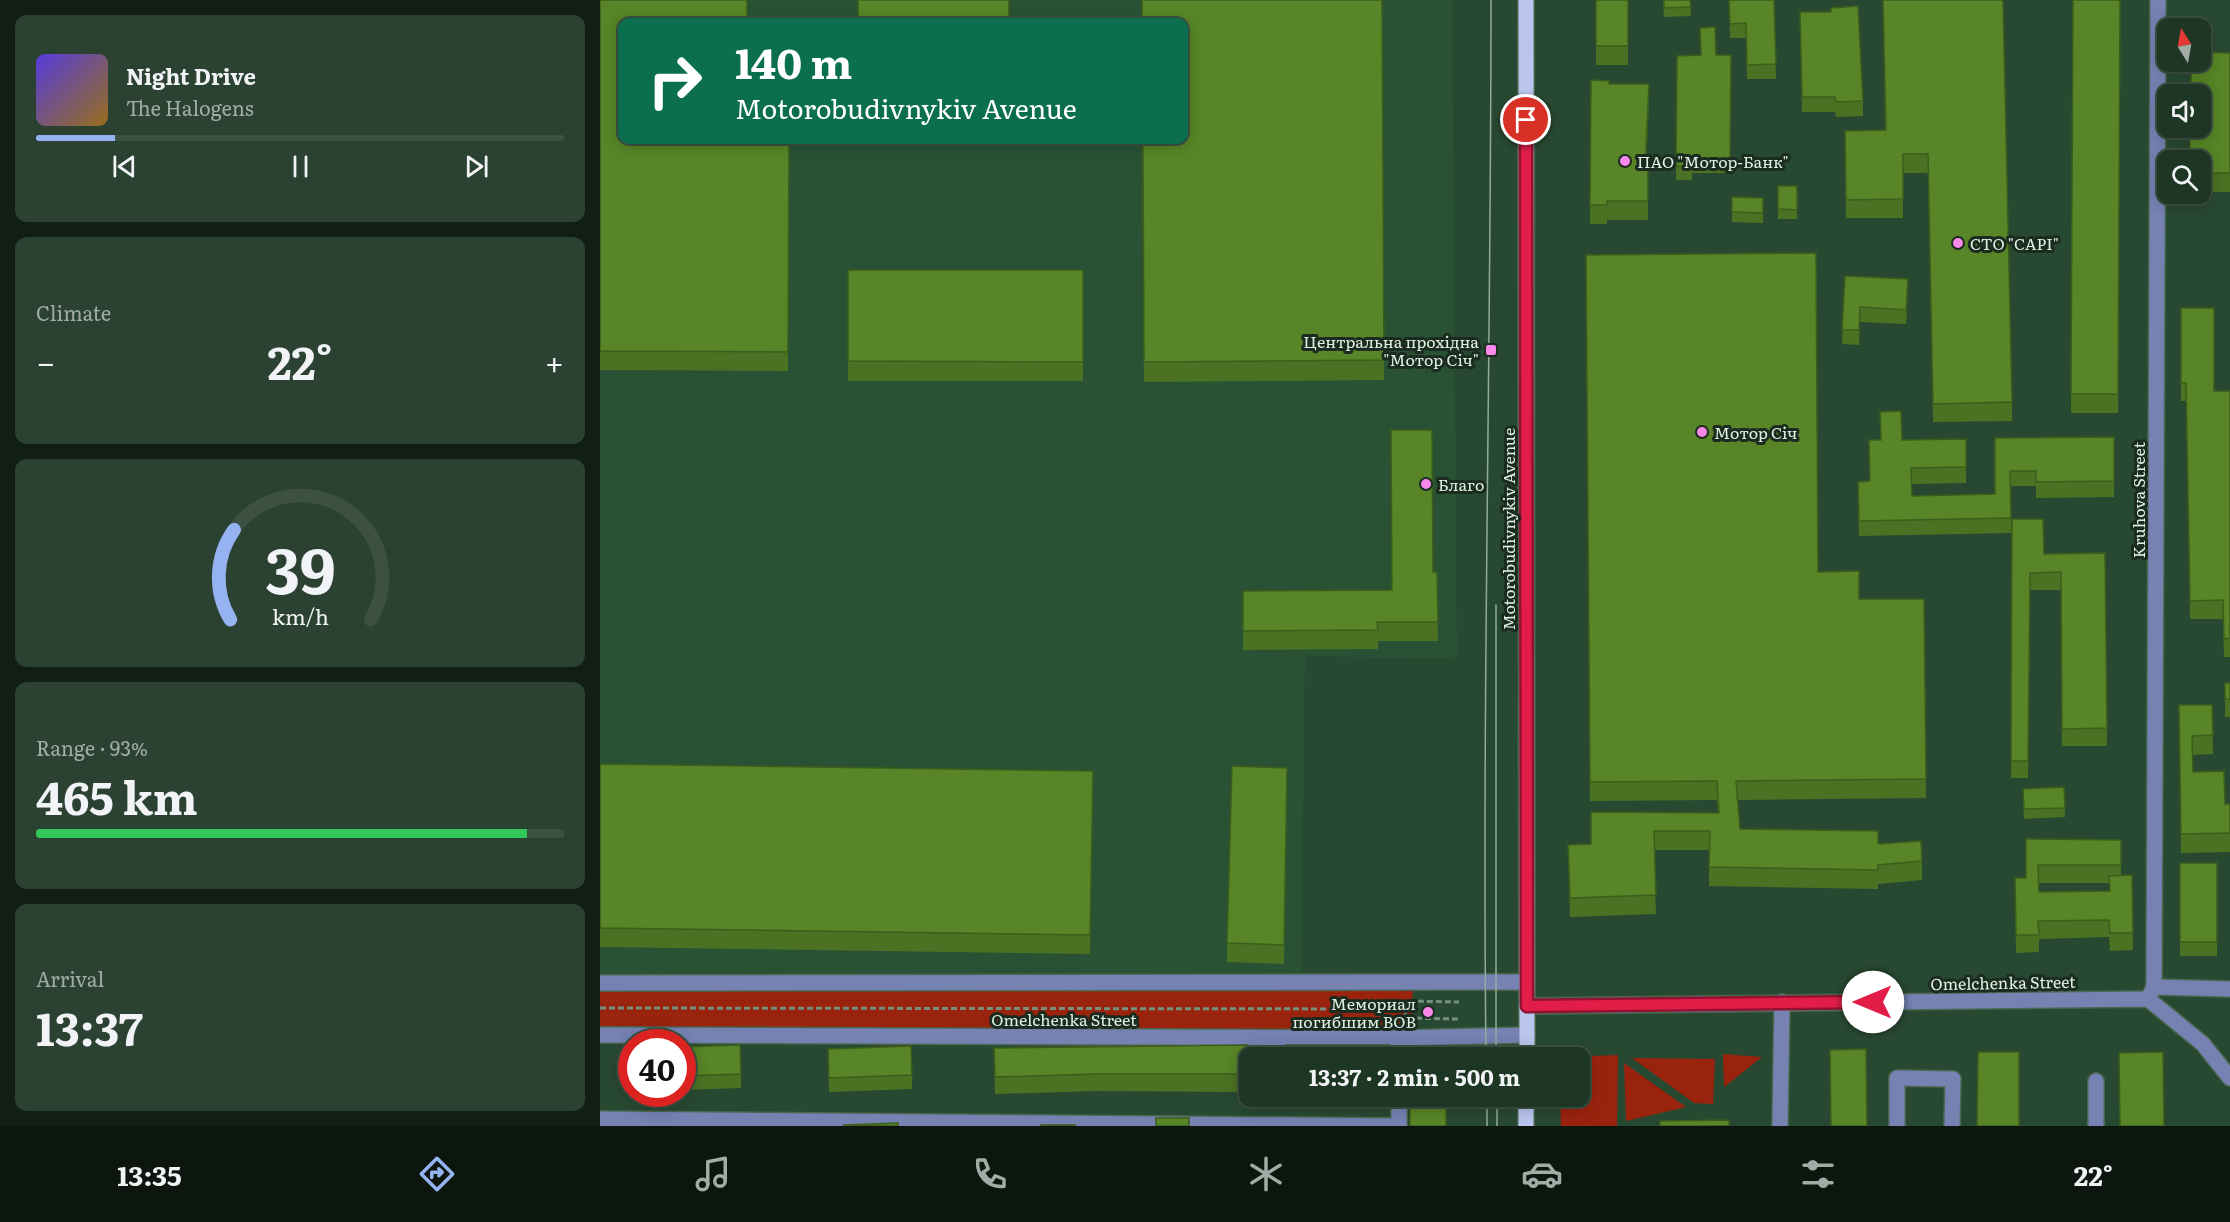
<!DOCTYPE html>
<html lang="en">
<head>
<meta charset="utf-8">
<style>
  :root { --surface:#1e3725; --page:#2b4232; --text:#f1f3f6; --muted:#a1aca7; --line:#3c5142; --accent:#95b2f1 }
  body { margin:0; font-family:Literata,serif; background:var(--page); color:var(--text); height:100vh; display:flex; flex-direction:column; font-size:22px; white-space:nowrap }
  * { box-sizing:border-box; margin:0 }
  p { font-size:20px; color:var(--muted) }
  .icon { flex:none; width:33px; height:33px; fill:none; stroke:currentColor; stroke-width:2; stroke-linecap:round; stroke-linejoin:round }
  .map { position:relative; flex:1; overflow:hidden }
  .side { display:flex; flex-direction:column; gap:15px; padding:15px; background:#101e14; width:600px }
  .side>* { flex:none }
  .hud { position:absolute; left:18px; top:18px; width:570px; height:126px; border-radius:12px; box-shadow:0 3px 15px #0003,0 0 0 2px var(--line); background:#0b6e4f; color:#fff; overflow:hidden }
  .needle { width:39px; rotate:349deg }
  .fabs { position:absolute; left:1557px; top:18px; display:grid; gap:12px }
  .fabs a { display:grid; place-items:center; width:54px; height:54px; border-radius:12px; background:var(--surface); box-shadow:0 3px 15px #0003,0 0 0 2px var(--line); font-size:30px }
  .speed { position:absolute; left:18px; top:1029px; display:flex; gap:12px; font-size:30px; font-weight:700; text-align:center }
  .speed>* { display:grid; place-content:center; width:78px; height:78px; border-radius:50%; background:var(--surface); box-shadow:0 3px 15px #0003,0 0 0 2px var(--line); line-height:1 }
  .speed .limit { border:9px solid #d22; background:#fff; color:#111 }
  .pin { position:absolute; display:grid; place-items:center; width:51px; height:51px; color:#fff; margin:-26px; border:3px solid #fff; border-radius:50%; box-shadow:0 2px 6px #0007 }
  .me { position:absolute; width:66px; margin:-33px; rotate:270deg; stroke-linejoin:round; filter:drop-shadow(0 0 4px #0008) }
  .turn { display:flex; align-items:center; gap:21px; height:126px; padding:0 18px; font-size:27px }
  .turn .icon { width:78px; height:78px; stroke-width:2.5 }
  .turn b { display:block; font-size:42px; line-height:51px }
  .big { font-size:45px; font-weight:700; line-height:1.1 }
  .side .widget { flex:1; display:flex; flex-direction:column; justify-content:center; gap:9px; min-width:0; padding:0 21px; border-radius:12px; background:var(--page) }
  .side .dial { align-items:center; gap:0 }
  .dial svg { height:156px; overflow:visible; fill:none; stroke:var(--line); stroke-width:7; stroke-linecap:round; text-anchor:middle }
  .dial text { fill:var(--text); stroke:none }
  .song { display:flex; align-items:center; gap:18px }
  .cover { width:72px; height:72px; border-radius:9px; background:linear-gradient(135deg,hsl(250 70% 55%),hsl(40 70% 35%)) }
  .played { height:6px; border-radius:3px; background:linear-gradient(90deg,var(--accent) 15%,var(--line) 15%) }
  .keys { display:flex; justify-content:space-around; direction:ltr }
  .heat { display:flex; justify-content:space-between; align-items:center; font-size:33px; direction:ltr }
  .charge { height:9px; border-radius:4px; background:linear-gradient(90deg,#34c759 93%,var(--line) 0) }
  .trip { position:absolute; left:639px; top:1047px; width:351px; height:60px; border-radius:12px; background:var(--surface); box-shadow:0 3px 15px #0003,0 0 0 2px var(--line); font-weight:700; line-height:60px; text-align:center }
  .dock { display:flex; height:96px; justify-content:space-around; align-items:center; background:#0c160f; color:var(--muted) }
  .dock .icon { width:42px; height:42px }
  .dock .current { color:var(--accent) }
  .dock b { font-size:27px; color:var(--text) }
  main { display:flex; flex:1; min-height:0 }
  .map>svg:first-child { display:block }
  .built { fill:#295235; fill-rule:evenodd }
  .green { fill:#9a230e }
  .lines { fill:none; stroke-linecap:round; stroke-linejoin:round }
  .minor-casing { stroke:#496751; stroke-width:18 }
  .major-casing { stroke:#496751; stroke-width:18 }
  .path { stroke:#75907c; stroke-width:3; stroke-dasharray:6 3; stroke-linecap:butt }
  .minor { stroke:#7582b2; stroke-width:15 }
  .major { stroke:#bac6ed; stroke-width:15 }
  .tram { stroke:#93ac9a; stroke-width:1.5 }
  .wall { fill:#4b7222; fill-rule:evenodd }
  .shaded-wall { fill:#3d5d1b }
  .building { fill:#578527; stroke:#3d5d1b; stroke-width:1.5 }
  .route-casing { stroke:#92132f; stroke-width:15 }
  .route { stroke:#e11d48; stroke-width:10 }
  .poi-dot { fill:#f888ea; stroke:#1c2b20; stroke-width:2 }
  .labels { text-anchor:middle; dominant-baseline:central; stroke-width:6; stroke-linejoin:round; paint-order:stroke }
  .poi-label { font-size:16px; fill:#def1e2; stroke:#1c2b20; text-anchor:start }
  .street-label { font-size:16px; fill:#def1e2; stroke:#1c2b20 }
</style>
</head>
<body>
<main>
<section class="side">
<div class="widget">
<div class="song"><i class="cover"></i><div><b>Night Drive</b><p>The Halogens</p></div></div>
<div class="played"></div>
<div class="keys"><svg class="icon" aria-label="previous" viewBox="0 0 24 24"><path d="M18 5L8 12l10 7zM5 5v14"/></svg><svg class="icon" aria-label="pause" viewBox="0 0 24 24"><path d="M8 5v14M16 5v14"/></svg><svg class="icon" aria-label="next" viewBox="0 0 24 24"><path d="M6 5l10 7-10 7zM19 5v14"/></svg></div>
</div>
<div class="widget"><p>Climate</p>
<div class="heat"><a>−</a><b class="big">22°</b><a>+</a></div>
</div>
<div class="widget dial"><svg viewBox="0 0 100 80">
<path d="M14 69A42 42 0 1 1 86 69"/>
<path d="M14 69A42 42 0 0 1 16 23" stroke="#95b2f1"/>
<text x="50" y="56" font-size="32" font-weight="700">39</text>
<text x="50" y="72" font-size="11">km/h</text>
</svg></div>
<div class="widget"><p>Range · 93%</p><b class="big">465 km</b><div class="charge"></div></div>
<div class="widget"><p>Arrival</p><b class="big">13:37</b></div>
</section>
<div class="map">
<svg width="1630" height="1126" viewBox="0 0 1630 1126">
  <rect width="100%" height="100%" fill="#284931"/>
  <path class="built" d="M 0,0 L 852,0 L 857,659 L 705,656 L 701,979 L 0,978 ZM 22,22 L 584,22 L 584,140 L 22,140 Z"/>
  <g class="green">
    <path d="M 813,988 L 810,1032 L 0,1028 L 0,990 Z"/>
    <path d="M 1123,1054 L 1162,1057 L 1124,1087 Z"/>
    <path d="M 1018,1055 L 1017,1126 L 961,1126 L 960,1097 L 980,1096 L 980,1058 L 961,1057 Z"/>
    <path d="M 1032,1058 L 1115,1059 L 1113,1104 L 1094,1103 Z"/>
    <path d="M 1024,1063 L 1086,1107 L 1026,1121 Z"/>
  </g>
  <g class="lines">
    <g class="minor-casing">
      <g id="minor">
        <path d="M 0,983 L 926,982"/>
        <path d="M 1554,987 L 1630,989"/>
        <path d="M 1548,999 L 1554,987 L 1558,0"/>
        <path d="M 927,1006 L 1548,999 L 1603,1044 L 1630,1078"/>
        <path d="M 0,1035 L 799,1038 L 927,1035"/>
        <path d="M 1496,1081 L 1496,1126"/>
        <path d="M 799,1096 L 799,1125"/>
        <path d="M 0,1119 L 799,1126"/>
        <path d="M 1180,1126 L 1182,1002"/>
        <path d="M 1297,1126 L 1297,1078 L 1353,1079 L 1352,1126"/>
      </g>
    </g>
    <g class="major-casing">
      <g id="major">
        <path d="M 926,0 L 927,1058"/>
        <path d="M 926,1126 L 926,1096"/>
      </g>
    </g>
    <g class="path">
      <path d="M 0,1008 L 806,1009"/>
      <path d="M 858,1019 L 805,1018 L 807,1001 L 859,1002"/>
    </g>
    <use href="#minor" class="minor"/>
    <use href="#major" class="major"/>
    <g class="tram">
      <path d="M 896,605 L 896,1058"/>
      <path d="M 886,1058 C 882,705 891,353 891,0"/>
      <path d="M 887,1096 L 887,1126"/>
      <path d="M 897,1096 L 897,1126"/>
    </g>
  </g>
  <g class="wall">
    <path d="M 0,0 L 22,22 L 189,140 L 188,371 L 0,370 Z"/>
    <path d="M 782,0 L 784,380 L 544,382 L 542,140 Z"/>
    <rect x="996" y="0" width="32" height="65"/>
    <path d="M 1063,0 L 1090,0 L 1091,16 L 1064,17 Z"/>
    <path d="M 1129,0 L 1174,0 L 1176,79 L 1147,79 L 1146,38 L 1130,38 Z"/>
    <path d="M 1283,0 L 1412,402 L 1412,421 L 1333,422 L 1328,173 L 1303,173 L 1303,218 L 1246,218 L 1245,131 L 1285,131 Z"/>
    <path d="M 1473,0 L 1520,0 L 1518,413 L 1471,413 Z"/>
    <path d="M 1200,12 L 1263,101 L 1263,116 L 1236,117 L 1235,112 L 1202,112 Z"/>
    <path d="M 1630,53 L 1630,192 L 1600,192 L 1600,160 Z"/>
    <path d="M 1131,55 L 1130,173 L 1092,173 L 1092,180 L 1076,180 L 1077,56 Z"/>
    <path d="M 991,80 L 1009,84 L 1049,103 L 1046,169 L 1048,169 L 1048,220 L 1007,220 L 1007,224 L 990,224 Z"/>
    <rect x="1178" y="186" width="19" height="33"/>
    <path d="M 1132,197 L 1163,198 L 1163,223 L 1132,222 Z"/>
    <path d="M 986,255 L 1218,572 L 1259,599 L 1324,599 L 1326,798 L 1138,800 L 1140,829 L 1278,844 L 1322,861 L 1322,880 L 1278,884 L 1278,889 L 1109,886 L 1109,850 L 1054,850 L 1056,914 L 970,917 L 968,845 L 991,844 L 1118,813 L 1117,800 L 990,801 Z"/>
    <rect x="248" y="270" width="235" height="111"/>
    <path d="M 1245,276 L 1308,294 L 1306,324 L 1260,322 L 1259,345 L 1242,344 Z"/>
    <path d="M 1581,308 L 1614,391 L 1630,391 L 1630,657 L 1624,657 L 1623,619 L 1590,619 L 1586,401 L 1581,401 Z"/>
    <path d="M 1514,437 L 1514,497 L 1436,498 L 1436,486 L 1411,486 L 1411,533 L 1259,536 L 1258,482 L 1270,481 L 1269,440 L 1366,439 L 1366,483 L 1312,484 L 1312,496 L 1395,494 L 1395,438 Z"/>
    <path d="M 1412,519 L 1444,554 L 1505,553 L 1507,746 L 1462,746 L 1461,590 L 1430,590 L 1428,778 L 1411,778 Z"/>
    <path d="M 833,572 L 837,572 L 838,641 L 778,641 L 778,649 L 643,650 L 643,591 L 792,590 Z"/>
    <rect x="1625" y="683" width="5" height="34"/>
    <path d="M 1579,705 L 1612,705 L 1613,754 L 1592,755 L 1593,772 L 1625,804 L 1630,804 L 1630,852 L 1581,853 Z"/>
    <path d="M 0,764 L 493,771 L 490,954 L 0,947 Z"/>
    <path d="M 687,787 L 684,964 L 627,962 L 627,943 Z"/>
    <path d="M 1464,787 L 1465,817 L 1424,819 L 1423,789 Z"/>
    <path d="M 1426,839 L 1521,840 L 1521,876 L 1532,875 L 1533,950 L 1510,951 L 1509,937 L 1439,939 L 1439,952 L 1416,953 L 1415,878 L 1426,878 ZM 1438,883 L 1509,883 L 1509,891 L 1439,892 Z"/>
    <rect x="1580" y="863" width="37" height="93"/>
    <path d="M 647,1045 L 647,1092 L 496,1091 L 395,1094 L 394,1048 Z"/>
    <path d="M 82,1047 L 141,1074 L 141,1088 L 82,1090 Z"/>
    <path d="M 228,1049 L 312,1075 L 312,1089 L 229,1092 Z"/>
    <path d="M 686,1096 L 791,1096 L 789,1101 L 686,1102 Z"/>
  </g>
  <g class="shaded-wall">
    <path d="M 1049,84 L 1049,103 L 1045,188 L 1045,169 Z"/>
    <path d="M 1308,279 L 1308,294 L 1306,324 L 1306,310 Z"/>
    <path d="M 1260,307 L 1260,322 L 1259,345 L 1259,330 Z"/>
  </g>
  <g class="building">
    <path d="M 0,0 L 147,0 L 147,22 L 22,22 L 22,140 L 189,140 L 188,352 L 0,351 Z"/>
    <rect x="258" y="0" width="151" height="22"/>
    <path d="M 542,0 L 782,0 L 784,360 L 544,362 L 543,140 L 584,140 L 584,22 L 542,22 Z"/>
    <rect x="996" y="0" width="32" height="46"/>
    <path d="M 1064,0 L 1090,0 L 1091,7 L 1064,8 Z"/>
    <path d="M 1129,0 L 1174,0 L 1176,64 L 1147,65 L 1146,23 L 1130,24 Z"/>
    <path d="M 1283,0 L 1403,0 L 1412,402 L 1333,404 L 1328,154 L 1303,154 L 1303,199 L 1246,200 L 1245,131 L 1286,130 Z"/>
    <path d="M 1473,0 L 1520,0 L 1518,394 L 1471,394 Z"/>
    <path d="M 1258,6 L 1263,101 L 1236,102 L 1235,97 L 1202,97 L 1200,12 L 1231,12 L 1231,8 Z"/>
    <path d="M 1115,27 L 1116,55 L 1131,55 L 1130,159 L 1092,159 L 1092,166 L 1076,166 L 1077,56 L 1101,55 L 1100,28 Z"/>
    <path d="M 1600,52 L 1630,53 L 1630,173 L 1600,173 L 1600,160 L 1590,160 L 1590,128 L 1600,128 L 1600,94 L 1591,94 L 1591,62 L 1600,62 Z"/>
    <path d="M 991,80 L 1009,81 L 1009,84 L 1049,84 L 1045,169 L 1048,169 L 1048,201 L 1007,201 L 1007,205 L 990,205 Z"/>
    <path d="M 1178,186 L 1197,186 L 1197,210 L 1178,209 Z"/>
    <path d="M 1132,197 L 1163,198 L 1163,213 L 1132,212 Z"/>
    <path d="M 1216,253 L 1218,572 L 1259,571 L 1259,599 L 1324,599 L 1326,779 L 1136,781 L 1140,829 L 1278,831 L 1278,844 L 1321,841 L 1322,861 L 1278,865 L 1278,870 L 1109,867 L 1110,831 L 1054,831 L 1056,895 L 970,898 L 968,845 L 991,844 L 991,812 L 1119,813 L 1117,781 L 990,782 L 986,255 Z"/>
    <path d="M 248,270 L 483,270 L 483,362 L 248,361 Z"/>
    <path d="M 1245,276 L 1308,279 L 1306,310 L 1260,307 L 1259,330 L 1242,330 Z"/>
    <path d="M 1581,308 L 1614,308 L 1614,391 L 1630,391 L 1630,638 L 1624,639 L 1623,600 L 1590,601 L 1586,383 L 1581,383 Z"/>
    <path d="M 1301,411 L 1302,440 L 1366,439 L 1366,467 L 1311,468 L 1312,496 L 1395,494 L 1395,438 L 1514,437 L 1514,481 L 1436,482 L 1436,471 L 1410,471 L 1411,518 L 1259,521 L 1258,482 L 1270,481 L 1269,440 L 1281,440 L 1280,412 Z"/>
    <path d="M 791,430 L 832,430 L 833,572 L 837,572 L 838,622 L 777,622 L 778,630 L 643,631 L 643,591 L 792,590 Z"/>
    <path d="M 1412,519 L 1443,519 L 1444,554 L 1505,553 L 1507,728 L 1462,729 L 1461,572 L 1430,573 L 1428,761 L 1411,761 Z"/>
    <rect x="1625" y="683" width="5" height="16"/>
    <path d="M 1579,705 L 1612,705 L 1613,735 L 1592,736 L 1593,772 L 1624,771 L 1625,804 L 1630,804 L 1630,833 L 1581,834 Z"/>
    <path d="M 0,764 L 493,771 L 490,935 L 0,928 Z"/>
    <path d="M 632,766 L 687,768 L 684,945 L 627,943 Z"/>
    <path d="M 1464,787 L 1465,808 L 1424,809 L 1423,789 Z"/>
    <path d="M 1426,839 L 1521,840 L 1521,865 L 1438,865 L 1439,892 L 1510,891 L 1509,876 L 1532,875 L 1533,933 L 1510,933 L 1509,920 L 1438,921 L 1439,935 L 1416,935 L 1415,878 L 1426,878 Z"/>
    <rect x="1580" y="863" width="37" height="79"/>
    <path d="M 140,1045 L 141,1074 L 82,1076 L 82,1047 Z"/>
    <path d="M 647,1045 L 647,1074 L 496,1074 L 395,1077 L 394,1048 Z"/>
    <path d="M 686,1045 L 789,1045 L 798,1049 L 847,1048 L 847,1058 L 686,1058 Z"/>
    <path d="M 311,1046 L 312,1075 L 229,1078 L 228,1049 Z"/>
    <path d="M 1266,1049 L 1267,1126 L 1231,1126 L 1230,1050 Z"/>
    <path d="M 1378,1052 L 1419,1052 L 1419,1126 L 1377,1126 Z"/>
    <path d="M 1563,1052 L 1564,1126 L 1520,1126 L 1519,1053 Z"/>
    <rect x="810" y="1096" width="36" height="30"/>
    <rect x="556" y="1118" width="33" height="8"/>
    <path d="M 1129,1120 L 1129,1126 L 1060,1126 L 1060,1121 Z"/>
    <path d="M 298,1123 L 298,1126 L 243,1125 Z"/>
    <rect x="441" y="1125" width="34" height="1"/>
  </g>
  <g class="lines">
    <g class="route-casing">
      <path id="route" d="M 926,120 L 927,1006 L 1273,1002"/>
    </g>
    <use href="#route" class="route"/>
  </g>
  <g class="poi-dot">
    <circle cx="1025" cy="161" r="6"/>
    <circle cx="1358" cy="243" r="6"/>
    <rect x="885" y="344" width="12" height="12" rx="3"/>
    <circle cx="1102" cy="432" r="6"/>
    <circle cx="826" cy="484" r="6"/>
    <circle cx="828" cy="1012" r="6"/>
  </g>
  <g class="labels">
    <g class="poi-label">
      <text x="1037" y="161">ПАО "Мотор-Банк"</text>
      <text x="1370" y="243">СТО "CAPI"</text>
      <text x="879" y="341" text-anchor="end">Центральна прохідна<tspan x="879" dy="18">"Мотор Січ"</tspan></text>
      <text x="1114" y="432">Мотор Січ</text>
      <text x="838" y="484">Благо</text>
      <text x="816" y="1003" text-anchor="end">Мемориал<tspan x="816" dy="18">погибшим ВОВ</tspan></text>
    </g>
    <g class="street-label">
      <text transform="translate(1538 500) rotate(-90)">Kruhova Street</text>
      <text transform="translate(908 529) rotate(-90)">Motorobudivnykiv Avenue</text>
      <text transform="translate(1403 982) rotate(-1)">Omelchenka Street</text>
      <text x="464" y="1019">Omelchenka Street</text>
    </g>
  </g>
</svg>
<div class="fabs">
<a><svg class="needle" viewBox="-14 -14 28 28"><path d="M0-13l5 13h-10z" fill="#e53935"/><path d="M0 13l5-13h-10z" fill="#a1aca7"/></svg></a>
<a><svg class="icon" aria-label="sound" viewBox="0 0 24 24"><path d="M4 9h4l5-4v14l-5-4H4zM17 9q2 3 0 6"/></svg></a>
<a><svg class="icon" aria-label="search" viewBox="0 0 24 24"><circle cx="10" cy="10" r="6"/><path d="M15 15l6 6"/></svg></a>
</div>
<div class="speed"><div class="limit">40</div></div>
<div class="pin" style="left:926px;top:120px;background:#d93025"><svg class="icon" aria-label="arrive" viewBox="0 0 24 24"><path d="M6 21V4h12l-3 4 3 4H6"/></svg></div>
<svg class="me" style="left:1273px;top:1002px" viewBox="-20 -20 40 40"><circle r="19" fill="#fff"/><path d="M0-13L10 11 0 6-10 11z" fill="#e11d48"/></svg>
<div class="trip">13:37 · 2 min · 500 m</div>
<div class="hud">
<div class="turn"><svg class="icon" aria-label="right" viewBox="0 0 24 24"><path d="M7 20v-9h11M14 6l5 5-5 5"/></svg><div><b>140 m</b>Motorobudivnykiv Avenue</div></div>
</div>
</div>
</main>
<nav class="dock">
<b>13:35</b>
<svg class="icon current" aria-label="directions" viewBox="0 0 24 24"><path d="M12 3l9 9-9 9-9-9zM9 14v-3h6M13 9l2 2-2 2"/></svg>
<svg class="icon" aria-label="music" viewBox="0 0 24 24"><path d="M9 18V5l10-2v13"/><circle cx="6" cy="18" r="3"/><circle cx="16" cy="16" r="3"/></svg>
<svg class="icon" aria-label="phone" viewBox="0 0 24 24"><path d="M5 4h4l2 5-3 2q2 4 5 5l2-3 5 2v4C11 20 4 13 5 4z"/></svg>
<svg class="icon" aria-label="climate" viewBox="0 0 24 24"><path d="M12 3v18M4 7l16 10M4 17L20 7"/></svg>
<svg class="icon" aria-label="car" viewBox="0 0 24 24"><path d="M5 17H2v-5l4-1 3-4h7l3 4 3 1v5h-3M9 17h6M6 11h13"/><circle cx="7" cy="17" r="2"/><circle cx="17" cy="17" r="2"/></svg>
<svg class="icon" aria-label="filters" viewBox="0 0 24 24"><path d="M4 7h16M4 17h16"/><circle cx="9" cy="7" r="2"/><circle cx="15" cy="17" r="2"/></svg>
<b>22°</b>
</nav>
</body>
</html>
